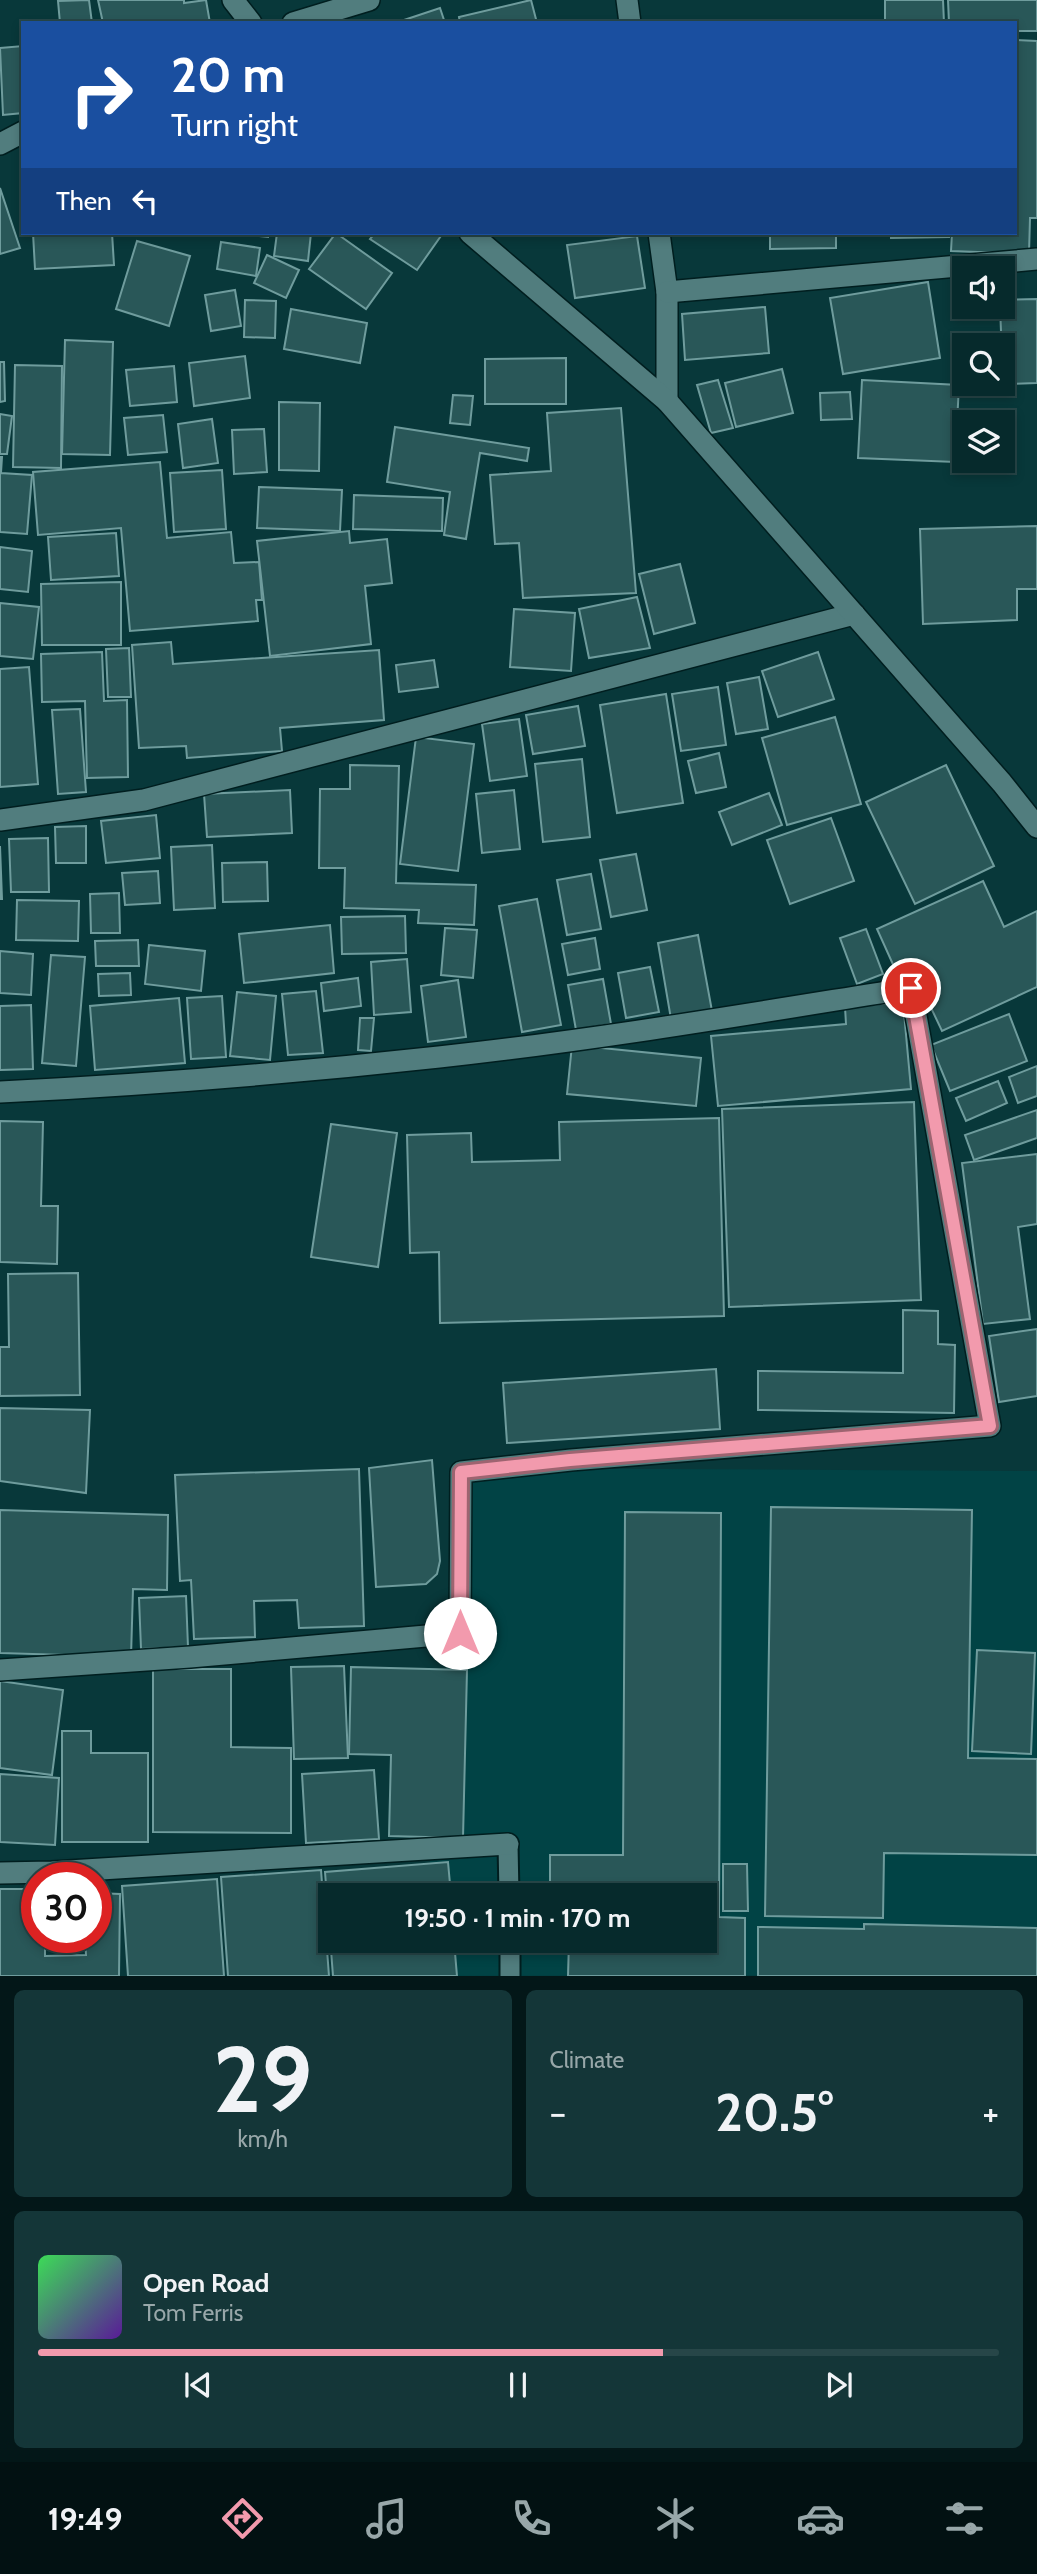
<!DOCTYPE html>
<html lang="en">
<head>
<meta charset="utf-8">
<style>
  :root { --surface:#062a2c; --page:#143638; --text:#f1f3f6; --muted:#98a7a9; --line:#274648; --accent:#f29aad }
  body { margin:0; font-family:Cabin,sans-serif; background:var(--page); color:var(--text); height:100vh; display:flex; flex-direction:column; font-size:26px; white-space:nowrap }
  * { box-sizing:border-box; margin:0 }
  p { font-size:23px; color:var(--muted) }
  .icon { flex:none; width:38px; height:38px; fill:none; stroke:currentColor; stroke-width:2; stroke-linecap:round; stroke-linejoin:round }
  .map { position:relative; height:1976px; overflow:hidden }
  .side { display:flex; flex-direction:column; gap:14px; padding:14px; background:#031718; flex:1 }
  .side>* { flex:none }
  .top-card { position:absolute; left:21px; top:21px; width:996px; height:214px; border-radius:0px; box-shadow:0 4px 10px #0003,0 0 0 2px var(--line); background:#1a4fa0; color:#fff; overflow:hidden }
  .tools { position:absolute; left:952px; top:256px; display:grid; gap:14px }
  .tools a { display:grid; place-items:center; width:63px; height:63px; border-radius:0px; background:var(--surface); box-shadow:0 4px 10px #0003,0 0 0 2px var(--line); font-size:35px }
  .speed { position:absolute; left:21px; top:1862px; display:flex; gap:14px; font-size:35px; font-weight:700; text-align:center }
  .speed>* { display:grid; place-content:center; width:91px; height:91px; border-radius:50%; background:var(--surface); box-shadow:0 4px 10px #0003,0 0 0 2px var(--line); line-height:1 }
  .speed .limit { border:10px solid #d22; background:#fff; color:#111 }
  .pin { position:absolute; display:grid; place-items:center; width:60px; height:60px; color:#fff; margin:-30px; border:4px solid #fff; border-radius:50%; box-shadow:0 2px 7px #0007 }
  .me { position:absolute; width:77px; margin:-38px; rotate:0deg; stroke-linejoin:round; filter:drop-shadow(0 0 5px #0008) }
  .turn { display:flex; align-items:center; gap:24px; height:147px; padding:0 35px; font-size:32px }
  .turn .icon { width:91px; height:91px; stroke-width:2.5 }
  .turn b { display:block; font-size:49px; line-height:60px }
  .then { display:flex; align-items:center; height:66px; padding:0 35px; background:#0003; gap:14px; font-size:26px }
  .big { font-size:52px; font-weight:800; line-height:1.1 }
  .side .card { flex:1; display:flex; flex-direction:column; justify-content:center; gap:10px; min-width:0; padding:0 24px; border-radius:10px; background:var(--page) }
  .side .dial { align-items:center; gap:0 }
  .dial b { font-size:91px; line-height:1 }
  .song { display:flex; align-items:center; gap:21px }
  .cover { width:84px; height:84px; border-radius:10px; background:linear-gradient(135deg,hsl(130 70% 55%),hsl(270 70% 35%)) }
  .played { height:7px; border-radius:4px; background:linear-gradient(90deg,var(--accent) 65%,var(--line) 65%) }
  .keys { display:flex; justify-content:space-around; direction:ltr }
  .heat { display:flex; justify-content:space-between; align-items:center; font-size:38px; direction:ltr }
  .side .tiles { flex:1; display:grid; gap:14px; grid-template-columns:1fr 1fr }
  .card:last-child { grid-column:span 2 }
  .trip { position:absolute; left:318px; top:1883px; width:399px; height:70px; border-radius:0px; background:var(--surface); box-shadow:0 4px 10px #0003,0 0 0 2px var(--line); font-weight:800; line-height:70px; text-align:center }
  .tab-bar { display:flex; height:112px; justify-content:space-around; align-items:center; background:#021112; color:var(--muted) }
  .tab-bar .icon { width:49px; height:49px }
  .tab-bar .selected { color:var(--accent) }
  .tab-bar b { font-size:32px; color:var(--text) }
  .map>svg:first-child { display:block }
  .built { fill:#014345 }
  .building { fill:#295758; stroke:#6f9c9d; stroke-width:2 }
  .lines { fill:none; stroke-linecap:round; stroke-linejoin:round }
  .service-casing { stroke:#001e1f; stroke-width:23 }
  .minor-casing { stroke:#001e1f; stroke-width:24 }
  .tertiary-casing { stroke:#001e1f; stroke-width:24 }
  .service { stroke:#517d7e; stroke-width:19 }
  .minor { stroke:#517d7e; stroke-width:21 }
  .tertiary { stroke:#517d7e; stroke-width:21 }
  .route-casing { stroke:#9d6470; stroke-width:18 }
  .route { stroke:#f29aad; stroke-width:12 }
</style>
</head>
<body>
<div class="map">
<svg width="1037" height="1976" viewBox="0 0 1037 1976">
  <rect width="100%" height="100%" fill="#08383a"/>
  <path class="built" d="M 464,1468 L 1037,1471 L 1037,1975 L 420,1976 L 423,1941 L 705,1941 L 705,1895 L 427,1895 Z"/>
  <g class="building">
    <path d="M 89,0 L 92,23 L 60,23 L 58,1 Z"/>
    <path d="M 98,0 L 184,0 L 184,3 L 206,0 L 210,23 L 103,23 Z"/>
    <path d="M 531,0 L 537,23 L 460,23 L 459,17 Z"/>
    <path d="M 885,0 L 943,0 L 944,23 L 885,23 Z"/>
    <path d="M 948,0 L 1037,0 L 1037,31 L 1015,31 L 1015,23 L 949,23 Z"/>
    <path d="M 440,8 L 445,23 L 395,23 Z"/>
    <path d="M 1015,40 L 1037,41 L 1037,218 L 1030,218 L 1029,254 L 951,251 L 952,233 L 1015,233 Z"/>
    <path d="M 23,46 L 23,113 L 3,115 L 0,48 Z"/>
    <path d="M 0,188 L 20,248 L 0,254 Z"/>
    <path d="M 33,233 L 112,233 L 114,265 L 35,269 Z"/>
    <path d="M 230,233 L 268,233 L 268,237 Z"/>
    <path d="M 277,233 L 311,233 L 308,261 L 274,256 Z"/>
    <path d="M 336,233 L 392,273 L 366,309 L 309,269 Z"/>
    <path d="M 375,233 L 443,233 L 417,270 L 370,239 Z"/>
    <path d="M 770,233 L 836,233 L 836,248 L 770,249 Z"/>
    <path d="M 891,233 L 949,233 L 949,237 L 891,238 Z"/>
    <path d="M 637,236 L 645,288 L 575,298 L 567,245 Z"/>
    <path d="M 137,241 L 190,256 L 169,326 L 116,309 Z"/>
    <path d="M 221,242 L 260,248 L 256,276 L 217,269 Z"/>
    <path d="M 267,255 L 299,270 L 286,298 L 254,283 Z"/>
    <path d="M 928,282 L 940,358 L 843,374 L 830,298 Z"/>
    <path d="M 235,290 L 241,326 L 211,331 L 205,295 Z"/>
    <path d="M 1037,299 L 1037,383 L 973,385 L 1003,383 L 1000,306 L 1003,306 L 1003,300 Z"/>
    <path d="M 245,300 L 276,301 L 275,338 L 244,337 Z"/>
    <path d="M 765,307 L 769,353 L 685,360 L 682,314 Z"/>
    <path d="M 291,309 L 367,323 L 360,363 L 284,349 Z"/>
    <path d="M 65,340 L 113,342 L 110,455 L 62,454 Z"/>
    <path d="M 245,356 L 250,398 L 194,406 L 189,363 Z"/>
    <path d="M 566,358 L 566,404 L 485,404 L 485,359 Z"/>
    <path d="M 0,362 L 4,362 L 5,401 L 0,402 Z"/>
    <path d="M 15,365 L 62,366 L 61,468 L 13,467 Z"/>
    <path d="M 174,366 L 177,402 L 130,406 L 126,370 Z"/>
    <path d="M 782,369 L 793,413 L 736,427 L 725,383 Z"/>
    <path d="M 718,380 L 733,428 L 711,433 L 697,385 Z"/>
    <path d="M 862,380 L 959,385 L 955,462 L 858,458 Z"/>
    <path d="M 850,392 L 852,419 L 821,420 L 820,393 Z"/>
    <path d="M 453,395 L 473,396 L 470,425 L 450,423 Z"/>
    <path d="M 279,402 L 320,403 L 319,471 L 279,470 Z"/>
    <path d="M 621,408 L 636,593 L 523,598 L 519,543 L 495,544 L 490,475 L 551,471 L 547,413 Z"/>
    <path d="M 0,414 L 12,416 L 7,454 L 0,454 Z"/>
    <path d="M 163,415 L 167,452 L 128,455 L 124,418 Z"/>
    <path d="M 212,419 L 218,463 L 183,468 L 178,424 Z"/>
    <path d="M 395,427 L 529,448 L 527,461 L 480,453 L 466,539 L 444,535 L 450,492 L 387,482 Z"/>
    <path d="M 264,429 L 267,472 L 234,474 L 232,430 Z"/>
    <path d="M 0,457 L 2,457 L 1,473 L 32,475 L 27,534 L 0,532 Z"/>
    <path d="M 160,462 L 167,538 L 231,532 L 234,563 L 259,562 L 262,600 L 256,600 L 258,621 L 130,631 L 121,528 L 38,535 L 33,472 Z"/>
    <path d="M 222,470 L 226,529 L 174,532 L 170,473 Z"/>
    <path d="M 259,487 L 342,490 L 340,531 L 257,528 Z"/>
    <path d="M 354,495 L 443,498 L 442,531 L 353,529 Z"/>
    <path d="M 1037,526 L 1037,589 L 1017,589 L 1017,620 L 923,624 L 920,529 Z"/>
    <path d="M 349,531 L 350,543 L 387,539 L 392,583 L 365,586 L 371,644 L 270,656 L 257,541 Z"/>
    <path d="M 116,533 L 119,576 L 51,580 L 48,537 Z"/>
    <path d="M 0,547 L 32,551 L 28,592 L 0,589 Z"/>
    <path d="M 680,564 L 695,623 L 654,634 L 639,574 Z"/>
    <path d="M 121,582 L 121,645 L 42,645 L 41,584 Z"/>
    <path d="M 637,597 L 650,648 L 589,658 L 579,609 Z"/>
    <path d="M 0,603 L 39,607 L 33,659 L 0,656 Z"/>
    <path d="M 514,609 L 575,613 L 571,671 L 510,667 Z"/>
    <path d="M 171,642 L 173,664 L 379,650 L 384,720 L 280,728 L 282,751 L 187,758 L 186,746 L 139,748 L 132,645 Z"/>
    <path d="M 129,648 L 131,697 L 108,697 L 106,649 Z"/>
    <path d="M 102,652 L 104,701 L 127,700 L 128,777 L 87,778 L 85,701 L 42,702 L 41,654 Z"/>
    <path d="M 818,652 L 834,699 L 778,717 L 762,671 Z"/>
    <path d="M 434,660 L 438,687 L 399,692 L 396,665 Z"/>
    <path d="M 29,667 L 38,784 L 0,787 L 0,669 Z"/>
    <path d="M 759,677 L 768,729 L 736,734 L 727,683 Z"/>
    <path d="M 718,687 L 726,745 L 681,751 L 672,694 Z"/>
    <path d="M 666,694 L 683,803 L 617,813 L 600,705 Z"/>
    <path d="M 578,706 L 585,746 L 533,754 L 526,715 Z"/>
    <path d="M 80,709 L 86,792 L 58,794 L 52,710 Z"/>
    <path d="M 835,717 L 861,804 L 787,825 L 762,738 Z"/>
    <path d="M 519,719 L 527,776 L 490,781 L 482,724 Z"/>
    <path d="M 416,737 L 474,744 L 458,871 L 400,864 Z"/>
    <path d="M 719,753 L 726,787 L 696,793 L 688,761 Z"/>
    <path d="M 582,759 L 590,837 L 543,842 L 535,764 Z"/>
    <path d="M 350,765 L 399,766 L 396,883 L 476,885 L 474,925 L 418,923 L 419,910 L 344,908 L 345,868 L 319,868 L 320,789 L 350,789 Z"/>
    <path d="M 946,765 L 994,866 L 915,904 L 866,802 Z"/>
    <path d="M 290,790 L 292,833 L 207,837 L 204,794 Z"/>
    <path d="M 514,790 L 520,849 L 482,853 L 476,794 Z"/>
    <path d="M 769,793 L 782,825 L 732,845 L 719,812 Z"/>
    <path d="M 156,815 L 160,858 L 106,863 L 101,821 Z"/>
    <path d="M 831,818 L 854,881 L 790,904 L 767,840 Z"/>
    <path d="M 86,826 L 86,863 L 56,863 L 55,827 Z"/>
    <path d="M 48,838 L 49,892 L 11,892 L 9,839 Z"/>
    <path d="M 212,845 L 215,908 L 174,910 L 171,847 Z"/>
    <path d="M 0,846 L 2,899 L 0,899 Z"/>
    <path d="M 636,854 L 647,910 L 611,917 L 600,860 Z"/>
    <path d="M 267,862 L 268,901 L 223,902 L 222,863 Z"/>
    <path d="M 158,871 L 160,903 L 125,905 L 122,873 Z"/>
    <path d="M 591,874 L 601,929 L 567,935 L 557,880 Z"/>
    <path d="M 983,881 L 1004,927 L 1037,911 L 1037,987 L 942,1031 L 915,974 L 900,980 L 877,929 Z"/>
    <path d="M 119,893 L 120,933 L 91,933 L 90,894 Z"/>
    <path d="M 537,899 L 561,1025 L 522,1032 L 499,906 Z"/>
    <path d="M 17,900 L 79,901 L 78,941 L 16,940 Z"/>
    <path d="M 405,916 L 406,953 L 342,954 L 341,917 Z"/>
    <path d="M 330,925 L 334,973 L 244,983 L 239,934 Z"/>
    <path d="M 445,928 L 477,930 L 473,978 L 441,975 Z"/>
    <path d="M 866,929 L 883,974 L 857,984 L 840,938 Z"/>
    <path d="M 698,935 L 712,1011 L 671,1019 L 658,943 Z"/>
    <path d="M 595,938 L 600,969 L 568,975 L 562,944 Z"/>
    <path d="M 138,940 L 139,966 L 96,966 L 95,941 Z"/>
    <path d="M 149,945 L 205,951 L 201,991 L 145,984 Z"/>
    <path d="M 0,951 L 33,954 L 31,995 L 0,993 Z"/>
    <path d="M 51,955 L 85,957 L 76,1066 L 42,1063 Z"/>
    <path d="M 407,959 L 411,1012 L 374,1015 L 371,962 Z"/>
    <path d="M 650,967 L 659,1012 L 626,1018 L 618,973 Z"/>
    <path d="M 130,973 L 131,995 L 99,996 L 98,974 Z"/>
    <path d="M 358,978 L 361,1006 L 324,1011 L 321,983 Z"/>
    <path d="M 603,979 L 611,1024 L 576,1030 L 568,985 Z"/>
    <path d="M 458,980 L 466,1037 L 428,1042 L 421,986 Z"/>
    <path d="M 316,991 L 323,1053 L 288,1055 L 282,994 Z"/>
    <path d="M 237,992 L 276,996 L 270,1060 L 230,1056 Z"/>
    <path d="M 222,996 L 226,1057 L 191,1059 L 187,998 Z"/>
    <path d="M 179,998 L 185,1063 L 95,1070 L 90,1006 Z"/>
    <path d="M 903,1002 L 911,1089 L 718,1106 L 711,1036 L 846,1024 L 845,1007 Z"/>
    <path d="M 31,1005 L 33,1069 L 0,1070 L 0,1006 Z"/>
    <path d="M 1009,1014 L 1027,1061 L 950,1091 L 931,1045 Z"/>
    <path d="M 360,1018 L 374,1018 L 371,1051 L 358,1050 Z"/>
    <path d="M 572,1045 L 701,1058 L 696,1106 L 567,1094 Z"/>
    <path d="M 1037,1066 L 1037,1096 L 1018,1103 L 1009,1077 Z"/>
    <path d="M 998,1081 L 1007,1103 L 966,1121 L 956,1098 Z"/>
    <path d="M 914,1102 L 921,1300 L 729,1307 L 722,1109 Z"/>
    <path d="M 1037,1110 L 1037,1138 L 974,1160 L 965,1135 Z"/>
    <path d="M 719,1118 L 724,1316 L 440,1323 L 439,1252 L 410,1253 L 407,1135 L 471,1133 L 472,1162 L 560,1160 L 559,1122 Z"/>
    <path d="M 0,1121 L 43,1122 L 41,1206 L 58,1206 L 57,1264 L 0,1262 Z"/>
    <path d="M 331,1124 L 397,1133 L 378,1267 L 311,1257 Z"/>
    <path d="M 1037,1154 L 1037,1224 L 1018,1227 L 1030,1319 L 983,1324 L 962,1163 Z"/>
    <path d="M 78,1273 L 80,1395 L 0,1396 L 0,1347 L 9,1347 L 8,1274 Z"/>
    <path d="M 903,1310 L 938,1311 L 938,1344 L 955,1345 L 954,1413 L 758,1410 L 758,1371 L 903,1373 Z"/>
    <path d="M 1037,1329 L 1037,1396 L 999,1402 L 989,1336 Z"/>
    <path d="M 716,1369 L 720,1429 L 507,1443 L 503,1383 Z"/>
    <path d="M 0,1408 L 90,1410 L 86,1493 L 0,1481 Z"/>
    <path d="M 432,1460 L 440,1561 L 437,1574 L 426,1584 L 376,1587 L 369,1468 Z"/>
    <path d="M 359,1469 L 364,1626 L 299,1628 L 297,1600 L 254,1601 L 255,1637 L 194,1639 L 191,1580 L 180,1581 L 175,1475 Z"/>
    <path d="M 771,1507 L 972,1510 L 968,1758 L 1037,1759 L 1037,1855 L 884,1853 L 883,1918 L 765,1916 Z"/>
    <path d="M 0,1510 L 168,1515 L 167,1590 L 133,1589 L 131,1657 L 0,1653 Z"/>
    <path d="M 625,1512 L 721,1513 L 719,1917 L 745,1918 L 745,1976 L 568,1976 L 569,1941 L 705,1941 L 705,1895 L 550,1895 L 550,1855 L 623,1855 Z"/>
    <path d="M 186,1596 L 188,1647 L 141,1649 L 139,1598 Z"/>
    <path d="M 977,1650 L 1035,1653 L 1031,1754 L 972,1751 Z"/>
    <path d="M 344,1666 L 348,1758 L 294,1759 L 291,1667 Z"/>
    <path d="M 351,1667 L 467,1670 L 463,1838 L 389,1836 L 391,1755 L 349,1754 Z"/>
    <path d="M 153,1669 L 231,1669 L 231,1747 L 291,1748 L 291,1833 L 153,1832 Z"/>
    <path d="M 0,1681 L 63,1690 L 52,1775 L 0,1768 Z"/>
    <path d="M 62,1731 L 91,1731 L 91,1753 L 148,1753 L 148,1842 L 62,1842 Z"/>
    <path d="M 374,1770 L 379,1839 L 306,1843 L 302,1774 Z"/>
    <path d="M 0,1774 L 59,1778 L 55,1845 L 0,1842 Z"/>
    <path d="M 448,1862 L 451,1895 L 331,1895 L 331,1941 L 454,1941 L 457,1976 L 333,1976 L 325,1872 Z"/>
    <path d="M 723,1864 L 747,1864 L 748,1911 L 723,1911 Z"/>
    <path d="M 321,1870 L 329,1976 L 228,1976 L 221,1877 Z"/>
    <path d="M 217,1879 L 224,1976 L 128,1976 L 122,1886 Z"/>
    <path d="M 0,1889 L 37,1889 L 37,1937 L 45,1937 L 45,1956 L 86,1955 L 85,1937 L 96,1937 L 96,1893 L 120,1894 L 119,1976 L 0,1976 Z"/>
    <path d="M 864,1924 L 1037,1928 L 1037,1976 L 758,1976 L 758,1927 L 864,1929 Z"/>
  </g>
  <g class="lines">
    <g class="service-casing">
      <g id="service">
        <path d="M 508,1844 L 509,1895"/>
        <path d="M 510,1941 L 510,1976"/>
      </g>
    </g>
    <g class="minor-casing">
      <g id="minor">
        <path d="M 233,0 L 251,23"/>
        <path d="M 627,0 L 630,23"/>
        <path d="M 0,144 L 23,132"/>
        <path d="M 659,233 L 667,292 L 667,401"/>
        <path d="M 667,292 L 1037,259"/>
        <path d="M 0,820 L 144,800 L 854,614"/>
        <path d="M 0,1092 C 146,1085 293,1073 439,1057 C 597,1040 754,1013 911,988 L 990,1426 L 571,1460 L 461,1472 L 460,1633 L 190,1657 L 0,1670"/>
        <path d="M 0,1873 L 52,1872 L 508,1844"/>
      </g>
    </g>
    <g class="tertiary-casing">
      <g id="tertiary">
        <path d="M 293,23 L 369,0"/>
        <path d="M 470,233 L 667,401 L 1002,783 L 1037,827"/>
      </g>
    </g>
    <use href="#service" class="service"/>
    <use href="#minor" class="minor"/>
    <use href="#tertiary" class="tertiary"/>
  </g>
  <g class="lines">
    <g class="route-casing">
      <path id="route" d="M 460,1633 L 461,1472 L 570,1460 L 990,1426 L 911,988"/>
    </g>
    <use href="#route" class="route"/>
  </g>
</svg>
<div class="tools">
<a><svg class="icon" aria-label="sound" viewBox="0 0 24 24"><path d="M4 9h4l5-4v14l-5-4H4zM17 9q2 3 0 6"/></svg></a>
<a><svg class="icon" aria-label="search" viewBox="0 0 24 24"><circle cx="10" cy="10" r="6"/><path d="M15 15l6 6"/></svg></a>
<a><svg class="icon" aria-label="layers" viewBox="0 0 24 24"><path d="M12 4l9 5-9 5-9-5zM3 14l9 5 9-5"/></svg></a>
</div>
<div class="speed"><div class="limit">30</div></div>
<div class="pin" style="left:911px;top:988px;background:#d93025"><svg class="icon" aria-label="arrive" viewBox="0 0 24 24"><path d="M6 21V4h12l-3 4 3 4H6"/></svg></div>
<svg class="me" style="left:460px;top:1633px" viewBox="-20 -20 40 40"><circle r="19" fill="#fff"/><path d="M0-13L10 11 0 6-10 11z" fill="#f29aad"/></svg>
<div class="trip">19:50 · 1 min · 170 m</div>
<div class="top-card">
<div class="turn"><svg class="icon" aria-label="right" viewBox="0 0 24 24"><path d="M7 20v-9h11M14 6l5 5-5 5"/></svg><div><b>20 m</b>Turn right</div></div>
<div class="then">Then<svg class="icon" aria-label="left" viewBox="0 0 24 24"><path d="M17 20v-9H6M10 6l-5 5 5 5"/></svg></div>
</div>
</div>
<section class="side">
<div class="tiles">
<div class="card dial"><b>29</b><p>km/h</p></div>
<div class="card"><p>Climate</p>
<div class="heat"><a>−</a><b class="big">20.5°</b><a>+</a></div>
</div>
<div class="card">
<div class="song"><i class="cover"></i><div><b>Open Road</b><p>Tom Ferris</p></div></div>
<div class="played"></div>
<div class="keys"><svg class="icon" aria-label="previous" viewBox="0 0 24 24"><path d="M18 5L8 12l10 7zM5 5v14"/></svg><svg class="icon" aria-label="pause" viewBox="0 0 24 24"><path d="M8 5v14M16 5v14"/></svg><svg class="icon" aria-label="next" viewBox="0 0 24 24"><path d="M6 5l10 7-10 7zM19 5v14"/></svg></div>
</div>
</div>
</section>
<nav class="tab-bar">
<b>19:49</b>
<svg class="icon selected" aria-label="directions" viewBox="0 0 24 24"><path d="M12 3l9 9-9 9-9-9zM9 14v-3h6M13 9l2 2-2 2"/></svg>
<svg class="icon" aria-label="music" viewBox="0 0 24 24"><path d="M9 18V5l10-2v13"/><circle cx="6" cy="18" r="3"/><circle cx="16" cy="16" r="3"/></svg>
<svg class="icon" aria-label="phone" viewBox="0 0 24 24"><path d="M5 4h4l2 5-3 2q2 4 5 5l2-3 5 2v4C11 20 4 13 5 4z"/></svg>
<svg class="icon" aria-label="climate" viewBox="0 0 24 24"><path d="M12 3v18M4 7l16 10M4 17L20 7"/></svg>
<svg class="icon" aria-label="car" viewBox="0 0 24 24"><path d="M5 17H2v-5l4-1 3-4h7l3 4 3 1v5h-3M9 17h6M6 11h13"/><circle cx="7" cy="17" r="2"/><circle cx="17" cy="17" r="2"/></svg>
<svg class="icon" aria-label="filters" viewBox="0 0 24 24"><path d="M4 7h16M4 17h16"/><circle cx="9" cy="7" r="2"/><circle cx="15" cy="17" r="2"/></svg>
</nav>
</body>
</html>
